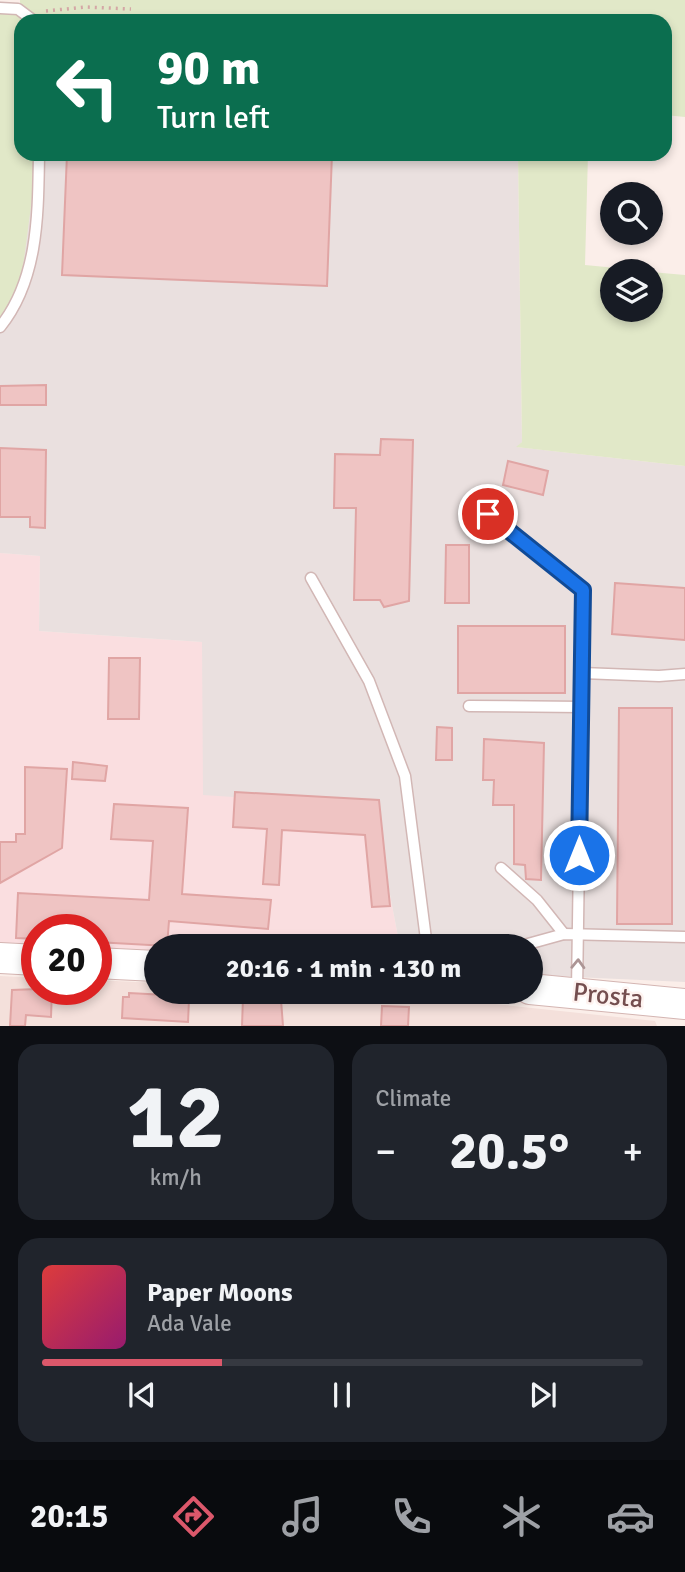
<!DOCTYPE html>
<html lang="en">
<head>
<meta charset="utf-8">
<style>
  :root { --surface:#171b24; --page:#20242c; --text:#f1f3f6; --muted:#9ea1a6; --line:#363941; --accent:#dc586b }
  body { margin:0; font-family:Signika,sans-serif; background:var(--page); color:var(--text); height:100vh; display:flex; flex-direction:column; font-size:26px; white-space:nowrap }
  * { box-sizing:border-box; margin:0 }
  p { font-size:23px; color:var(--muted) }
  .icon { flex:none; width:38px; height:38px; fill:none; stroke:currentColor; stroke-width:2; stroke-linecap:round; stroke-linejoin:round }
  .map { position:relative; height:1026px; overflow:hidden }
  .panel { display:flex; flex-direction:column; gap:18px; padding:18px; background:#0d0f14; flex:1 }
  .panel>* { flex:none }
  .guide { position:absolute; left:14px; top:14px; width:658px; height:147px; border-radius:21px; box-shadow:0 4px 10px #0003; background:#0b6e4f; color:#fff; overflow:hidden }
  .controls { position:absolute; left:600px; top:182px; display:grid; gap:14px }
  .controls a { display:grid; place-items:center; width:63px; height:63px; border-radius:50%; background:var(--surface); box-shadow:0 4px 10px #0003; font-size:35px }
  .speed { position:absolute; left:21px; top:914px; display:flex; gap:14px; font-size:35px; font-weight:700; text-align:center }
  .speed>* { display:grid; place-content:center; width:91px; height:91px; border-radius:50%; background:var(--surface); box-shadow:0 4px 10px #0003; line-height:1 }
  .speed .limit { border:10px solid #d22; background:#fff; color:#111 }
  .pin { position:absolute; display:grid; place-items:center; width:60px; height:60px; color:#fff; margin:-30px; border:4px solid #fff; border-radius:50%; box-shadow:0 2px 7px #0007 }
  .me { position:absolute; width:77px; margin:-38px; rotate:0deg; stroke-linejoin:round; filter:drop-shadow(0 0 5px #0008) }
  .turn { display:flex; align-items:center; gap:24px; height:147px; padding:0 28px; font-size:32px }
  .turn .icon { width:91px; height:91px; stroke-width:2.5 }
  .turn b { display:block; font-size:49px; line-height:60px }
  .big { font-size:52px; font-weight:700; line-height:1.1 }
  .panel .widget { flex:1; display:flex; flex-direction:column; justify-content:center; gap:10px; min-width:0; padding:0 24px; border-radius:21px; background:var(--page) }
  .panel .dial { align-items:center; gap:0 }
  .dial b { font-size:91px; line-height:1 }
  .song { display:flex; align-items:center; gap:21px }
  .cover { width:84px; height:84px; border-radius:10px; background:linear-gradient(135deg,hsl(0 70% 55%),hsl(320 70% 35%)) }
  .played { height:7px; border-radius:4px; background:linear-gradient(90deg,var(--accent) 30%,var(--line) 30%) }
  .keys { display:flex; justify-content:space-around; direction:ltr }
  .heat { display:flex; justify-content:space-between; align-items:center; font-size:38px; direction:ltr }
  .panel .tiles { flex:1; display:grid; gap:18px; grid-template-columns:1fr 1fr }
  .widget:last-child { grid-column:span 2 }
  .trip { position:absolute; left:144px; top:934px; width:399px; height:70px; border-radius:35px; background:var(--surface); box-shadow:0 4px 10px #0003; font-weight:700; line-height:70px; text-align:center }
  .dock { display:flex; height:112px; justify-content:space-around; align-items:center; background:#090b0e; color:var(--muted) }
  .dock .icon { width:49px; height:49px }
  .dock .current { color:var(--accent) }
  .dock b { font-size:32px; color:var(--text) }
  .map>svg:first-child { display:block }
  .residential { fill:#f4e0db }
  .commercial { fill:#fadee0 }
  .industrial { fill:#eae0df }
  .green { fill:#e1e8c8 }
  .building { fill:#efc4c3; stroke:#e0a5a4; stroke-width:2 }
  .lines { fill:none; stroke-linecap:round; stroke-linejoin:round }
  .service-casing { stroke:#d2b7b5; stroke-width:13 }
  .secondary-casing { stroke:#d4b5b2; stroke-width:32 }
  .path { stroke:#d4a6a5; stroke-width:3.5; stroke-dasharray:2 5; stroke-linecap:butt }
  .service { stroke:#fff; stroke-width:10 }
  .secondary { stroke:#fff; stroke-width:30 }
  .oneway { stroke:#ac9595 }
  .route-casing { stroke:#114b97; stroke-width:18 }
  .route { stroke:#1a73e8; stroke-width:12 }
  .labels { text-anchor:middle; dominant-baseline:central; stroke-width:5; stroke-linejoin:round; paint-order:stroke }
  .street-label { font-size:26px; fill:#744e4f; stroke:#fef3f0 }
</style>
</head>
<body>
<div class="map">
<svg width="685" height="1026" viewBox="0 0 685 1026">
  <rect width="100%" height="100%" fill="#fbeee9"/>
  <path class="residential" d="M 0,976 L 37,978 L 37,989 L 96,989 L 96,980 L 156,983 L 156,992 L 410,995 L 655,1021 L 657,1026 L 0,1026 Z"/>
  <path class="commercial" d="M 0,553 L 40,556 L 39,631 L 202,642 L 373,806 L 400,947 L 156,947 L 156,953 L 96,949 L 96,929 L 37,929 L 37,945 L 0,943 Z"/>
  <path class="industrial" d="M 0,26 L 21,154 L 518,154 L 522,442 L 517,447 L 685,466 L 685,982 L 530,975 L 530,947 L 400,947 L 373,806 L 203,795 L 202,642 L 39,631 L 40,556 L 0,553 Z"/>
  <g class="green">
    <path d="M 20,0 L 685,0 L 685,117 L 665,115 L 665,21 L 41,21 L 20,4 Z"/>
    <path d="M 0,13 L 17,13 L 27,21 L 21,21 L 21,154 L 33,154 L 33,191 L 19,297 L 0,318 Z"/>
    <path d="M 518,154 L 588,154 L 585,265 L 648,271 L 612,271 L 612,310 L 651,310 L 651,272 L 685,275 L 685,466 L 516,447 L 522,442 Z"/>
  </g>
  <g class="building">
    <path d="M 67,154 L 332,154 L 327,286 L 62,275 Z"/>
    <path d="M 46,385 L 46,405 L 0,405 L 0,386 Z"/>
    <path d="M 381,439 L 413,440 L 409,601 L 384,607 L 380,600 L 354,600 L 356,508 L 334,508 L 335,454 L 380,455 Z"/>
    <path d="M 0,448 L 46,450 L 45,528 L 30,527 L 30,517 L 0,517 Z"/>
    <path d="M 508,461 L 548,471 L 543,495 L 503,485 Z"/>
    <path d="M 446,545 L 469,545 L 469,603 L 445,603 Z"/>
    <path d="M 615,583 L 685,588 L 685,640 L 612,634 Z"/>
    <rect x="458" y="626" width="107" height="67"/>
    <path d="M 109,658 L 140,658 L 139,719 L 108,719 Z"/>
    <path d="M 619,708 L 672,708 L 672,924 L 617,924 Z"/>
    <path d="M 437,727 L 452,728 L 452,760 L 436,760 Z"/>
    <path d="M 484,739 L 544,743 L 541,880 L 526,879 L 525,865 L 514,864 L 514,805 L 493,805 L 494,780 L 483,780 Z"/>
    <path d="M 73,762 L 107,766 L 105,781 L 72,779 Z"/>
    <path d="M 25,767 L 67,769 L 62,848 L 0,883 L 0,842 L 16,842 L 16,834 L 25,834 Z"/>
    <path d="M 235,792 L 379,800 L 390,906 L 372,907 L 365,835 L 282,830 L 279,885 L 263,884 L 267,829 L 233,827 Z"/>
    <path d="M 114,804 L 188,808 L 182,894 L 271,900 L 268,929 L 169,921 L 167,946 L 96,942 L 96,929 L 37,929 L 37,939 L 16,938 L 18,893 L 149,900 L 153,841 L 111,839 Z"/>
    <path d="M 38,989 L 52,989 L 51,1017 L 26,1015 L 25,1026 L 10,1026 L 12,990 Z"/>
    <path d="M 129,993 L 184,996 L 184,1000 L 189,1000 L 188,1022 L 122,1018 L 123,997 L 129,997 Z"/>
    <path d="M 243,998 L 281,1000 L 283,1026 L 242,1026 Z"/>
    <path d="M 382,1006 L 409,1007 L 408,1026 L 381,1026 Z"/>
  </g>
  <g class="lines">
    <g class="service-casing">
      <g id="service">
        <path d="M 0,8 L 18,9 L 34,21"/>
        <path d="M 0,327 C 39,279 38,212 39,154"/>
        <path d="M 488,514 L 583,590 L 577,990"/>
        <path d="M 311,578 L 369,681 L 405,776 L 427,947"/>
        <path d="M 582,673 L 659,676 L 685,674"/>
        <path d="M 469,706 L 582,707"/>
        <path d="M 501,868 L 537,900 L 564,934"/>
        <path d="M 517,947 L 564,934 L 685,937"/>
      </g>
    </g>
    <g class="secondary-casing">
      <g id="secondary">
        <path d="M 0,958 L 37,960"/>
        <path d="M 96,963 L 156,966"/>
        <path d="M 530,989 L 685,1004"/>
      </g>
    </g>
    <path class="path" d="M 46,11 L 86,7 L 131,9"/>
    <use href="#service" class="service"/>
    <use href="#secondary" class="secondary"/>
  </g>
  <defs><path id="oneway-chevron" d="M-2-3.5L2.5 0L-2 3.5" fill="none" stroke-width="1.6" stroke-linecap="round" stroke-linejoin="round" transform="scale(1.75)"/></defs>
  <use class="oneway" href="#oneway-chevron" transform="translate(578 964) rotate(-88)"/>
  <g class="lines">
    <g class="route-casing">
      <path id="route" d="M 488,514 L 583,590 L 579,855"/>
    </g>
    <use href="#route" class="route"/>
  </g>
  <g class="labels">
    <g class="street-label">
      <text transform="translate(608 996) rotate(6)">Prosta</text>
    </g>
  </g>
</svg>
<div class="controls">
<a><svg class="icon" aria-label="search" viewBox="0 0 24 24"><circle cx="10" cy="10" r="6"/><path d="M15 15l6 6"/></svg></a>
<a><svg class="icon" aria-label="layers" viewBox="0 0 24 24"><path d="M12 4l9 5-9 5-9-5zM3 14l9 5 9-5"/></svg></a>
</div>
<div class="speed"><div class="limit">20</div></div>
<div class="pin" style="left:488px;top:514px;background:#d93025"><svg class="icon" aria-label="arrive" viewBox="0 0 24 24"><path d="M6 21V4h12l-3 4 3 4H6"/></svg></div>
<svg class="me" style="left:579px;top:855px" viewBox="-20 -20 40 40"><circle r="17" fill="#1a73e8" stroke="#fff" stroke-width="3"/><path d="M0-11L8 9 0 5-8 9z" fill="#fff"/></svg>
<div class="trip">20:16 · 1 min · 130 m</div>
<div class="guide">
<div class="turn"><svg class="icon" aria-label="left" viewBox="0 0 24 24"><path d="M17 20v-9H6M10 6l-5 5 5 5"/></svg><div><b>90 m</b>Turn left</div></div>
</div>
</div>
<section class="panel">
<div class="tiles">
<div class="widget dial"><b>12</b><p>km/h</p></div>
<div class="widget"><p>Climate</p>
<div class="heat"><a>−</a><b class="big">20.5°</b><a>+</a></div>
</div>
<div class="widget">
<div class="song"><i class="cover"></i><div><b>Paper Moons</b><p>Ada Vale</p></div></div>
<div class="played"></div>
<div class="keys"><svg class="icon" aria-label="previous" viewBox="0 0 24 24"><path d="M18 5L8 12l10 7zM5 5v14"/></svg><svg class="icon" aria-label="pause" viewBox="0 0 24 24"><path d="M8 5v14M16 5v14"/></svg><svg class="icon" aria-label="next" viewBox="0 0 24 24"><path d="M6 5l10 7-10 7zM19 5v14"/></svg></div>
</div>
</div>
</section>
<nav class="dock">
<b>20:15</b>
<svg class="icon current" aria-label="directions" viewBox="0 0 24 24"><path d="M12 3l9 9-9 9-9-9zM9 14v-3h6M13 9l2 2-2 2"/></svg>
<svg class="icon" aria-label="music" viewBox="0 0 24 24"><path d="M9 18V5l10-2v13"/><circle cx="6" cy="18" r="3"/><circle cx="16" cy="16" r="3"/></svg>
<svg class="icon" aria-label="phone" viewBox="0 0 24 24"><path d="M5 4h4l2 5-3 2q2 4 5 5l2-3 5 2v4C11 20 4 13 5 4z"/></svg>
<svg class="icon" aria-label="climate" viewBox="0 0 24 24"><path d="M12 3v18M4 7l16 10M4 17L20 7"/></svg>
<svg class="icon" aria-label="car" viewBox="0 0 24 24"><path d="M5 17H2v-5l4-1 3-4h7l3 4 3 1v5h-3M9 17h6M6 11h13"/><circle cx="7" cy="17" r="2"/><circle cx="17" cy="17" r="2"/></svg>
</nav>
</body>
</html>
